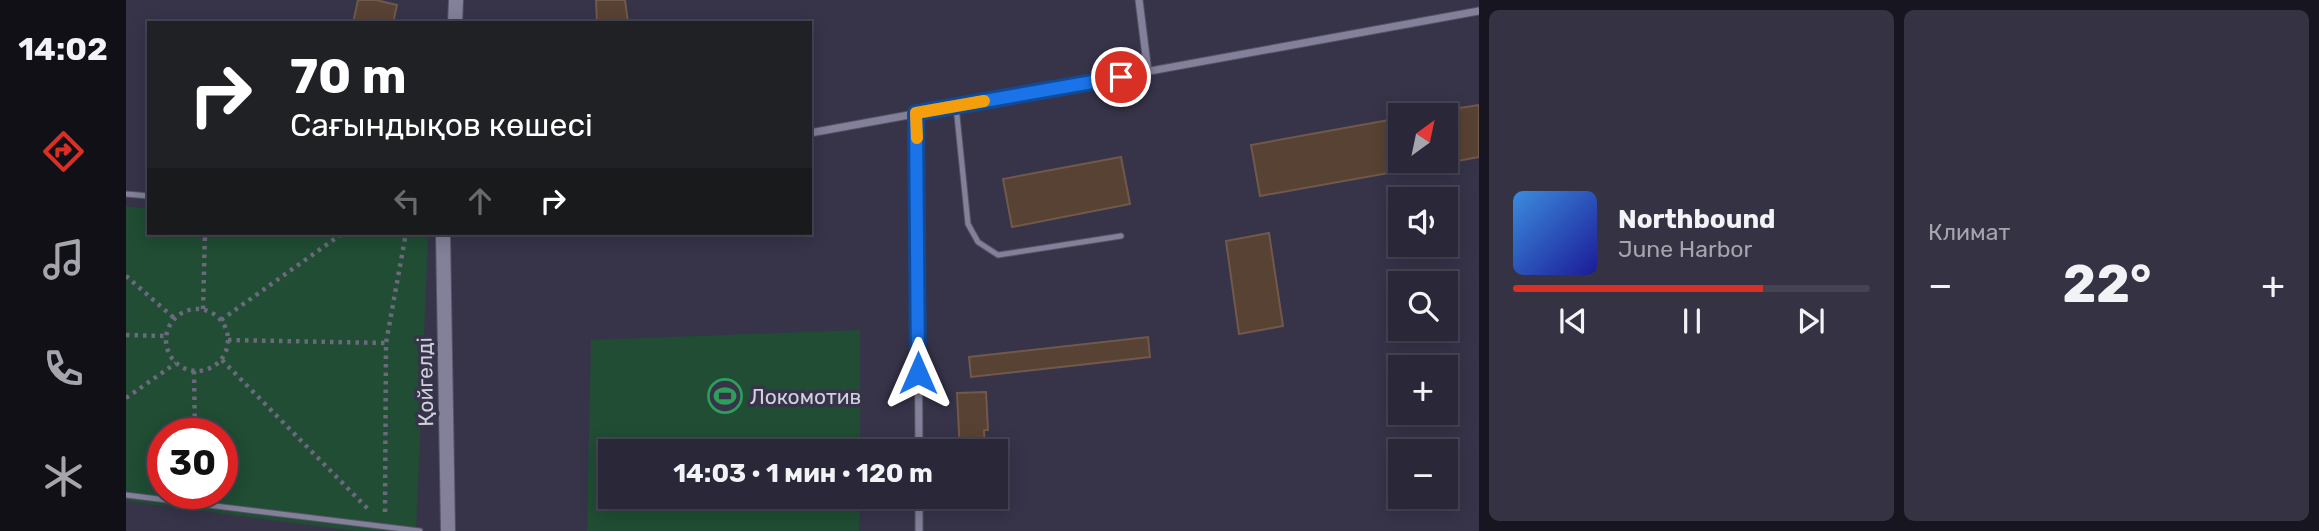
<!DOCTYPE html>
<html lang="ru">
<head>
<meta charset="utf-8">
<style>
  :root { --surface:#292738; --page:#353343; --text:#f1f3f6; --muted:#a5a5ae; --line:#454453; --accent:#d93025 }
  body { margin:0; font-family:Rubik,sans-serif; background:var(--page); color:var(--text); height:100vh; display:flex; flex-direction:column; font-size:26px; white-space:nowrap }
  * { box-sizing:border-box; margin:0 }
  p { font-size:23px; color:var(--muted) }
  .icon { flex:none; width:38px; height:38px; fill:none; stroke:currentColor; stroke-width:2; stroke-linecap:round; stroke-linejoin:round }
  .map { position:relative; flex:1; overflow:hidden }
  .panel { display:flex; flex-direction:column; gap:10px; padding:10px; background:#17151f; width:840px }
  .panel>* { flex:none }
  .top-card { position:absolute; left:21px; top:21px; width:665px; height:214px; border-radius:0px; box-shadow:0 4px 18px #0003,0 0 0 2px var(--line); background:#202124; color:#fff; overflow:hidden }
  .needle { width:46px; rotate:33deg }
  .tools { position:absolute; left:1262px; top:103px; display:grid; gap:14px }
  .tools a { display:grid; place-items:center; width:70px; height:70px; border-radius:0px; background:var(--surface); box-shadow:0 4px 18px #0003,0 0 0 2px var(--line); font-size:35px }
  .speed { position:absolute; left:21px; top:418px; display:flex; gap:14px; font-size:35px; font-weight:700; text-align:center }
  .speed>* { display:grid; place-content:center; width:91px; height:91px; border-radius:50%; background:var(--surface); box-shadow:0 4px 18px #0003,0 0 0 2px var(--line); line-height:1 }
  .speed .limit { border:10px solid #d22; background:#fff; color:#111 }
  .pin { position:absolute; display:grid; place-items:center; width:60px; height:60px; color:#fff; margin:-30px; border:4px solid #fff; border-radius:50%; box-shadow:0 2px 7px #0007 }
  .me { position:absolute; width:77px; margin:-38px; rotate:0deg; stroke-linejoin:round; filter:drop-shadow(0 0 5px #0008) }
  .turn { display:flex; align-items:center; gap:24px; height:147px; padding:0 28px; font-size:32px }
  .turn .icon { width:91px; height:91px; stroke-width:2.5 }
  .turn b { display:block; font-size:49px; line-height:60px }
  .lanes { display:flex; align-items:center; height:66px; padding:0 28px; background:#0003; justify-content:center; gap:35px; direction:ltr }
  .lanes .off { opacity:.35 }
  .big { font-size:52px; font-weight:700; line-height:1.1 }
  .panel .card { flex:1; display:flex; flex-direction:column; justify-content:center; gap:10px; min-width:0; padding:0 24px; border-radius:10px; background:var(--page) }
  .song { display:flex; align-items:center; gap:21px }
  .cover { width:84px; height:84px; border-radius:10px; background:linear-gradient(135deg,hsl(210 70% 55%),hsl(240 70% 35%)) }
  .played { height:7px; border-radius:4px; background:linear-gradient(90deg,var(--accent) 70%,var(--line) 70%) }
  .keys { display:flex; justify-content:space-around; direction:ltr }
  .heat { display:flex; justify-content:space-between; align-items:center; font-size:38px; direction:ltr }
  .panel .tiles { flex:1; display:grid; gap:10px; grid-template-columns:repeat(2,1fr) }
  .trip { position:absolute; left:472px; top:439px; width:410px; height:70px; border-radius:0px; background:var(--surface); box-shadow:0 4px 18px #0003,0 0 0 2px var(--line); font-weight:700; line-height:70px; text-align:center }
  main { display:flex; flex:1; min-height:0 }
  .menu { display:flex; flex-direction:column; width:126px; justify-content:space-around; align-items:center; background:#101016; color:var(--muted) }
  .menu .icon { width:49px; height:49px }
  .menu .active { color:var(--accent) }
  .menu b { font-size:32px; color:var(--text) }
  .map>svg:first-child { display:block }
  .green { fill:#204d34; fill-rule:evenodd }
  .building { fill:#584234; stroke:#70594a; stroke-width:2 }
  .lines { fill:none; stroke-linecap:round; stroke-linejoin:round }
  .lane-casing { stroke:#545264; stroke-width:7 }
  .street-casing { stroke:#545264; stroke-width:9 }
  .secondary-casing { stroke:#545264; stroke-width:16 }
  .path { stroke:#6b697c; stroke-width:4.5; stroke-dasharray:3.5 5; stroke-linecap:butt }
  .lane { stroke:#83809a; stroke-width:5 }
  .street { stroke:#83809a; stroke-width:7 }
  .secondary { stroke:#83809a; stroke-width:14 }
  .route-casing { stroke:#114b97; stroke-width:18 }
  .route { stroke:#1a73e8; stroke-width:12 }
  .slow { stroke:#f59e0b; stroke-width:12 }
  .labels { text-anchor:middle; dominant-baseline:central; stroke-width:7; stroke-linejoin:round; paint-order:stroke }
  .street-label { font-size:21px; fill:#d1d0de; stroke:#37344a }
  .poi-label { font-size:21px; fill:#d1d0de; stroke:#37344a; text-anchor:start }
</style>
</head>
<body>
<main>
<nav class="menu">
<b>14:02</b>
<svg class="icon active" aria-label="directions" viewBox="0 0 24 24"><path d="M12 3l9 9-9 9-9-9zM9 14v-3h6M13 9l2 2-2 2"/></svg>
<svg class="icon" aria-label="music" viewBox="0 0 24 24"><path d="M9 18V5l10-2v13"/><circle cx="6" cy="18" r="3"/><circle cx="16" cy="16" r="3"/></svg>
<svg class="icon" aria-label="phone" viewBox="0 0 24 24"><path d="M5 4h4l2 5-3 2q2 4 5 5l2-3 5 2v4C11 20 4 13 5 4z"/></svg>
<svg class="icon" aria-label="climate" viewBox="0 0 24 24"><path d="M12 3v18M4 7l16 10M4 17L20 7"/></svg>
</nav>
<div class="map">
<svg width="1353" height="531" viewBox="0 0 1353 531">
  <rect width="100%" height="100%" fill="#37344a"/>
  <g class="green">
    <path d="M 0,206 L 23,209 L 23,233 L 263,233 L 302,237 L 290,531 L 229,531 L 0,501 ZM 37,434 L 96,434 L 96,494 L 37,494 Z"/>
    <path d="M 734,330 L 734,451 L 485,452 L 485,497 L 734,497 L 733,531 L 461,531 L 465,340 Z"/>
  </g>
  <g class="building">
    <path d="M 232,0 L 250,0 L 271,5 L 267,23 L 227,23 Z"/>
    <path d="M 470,0 L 499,0 L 502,23 L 471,23 Z"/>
    <path d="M 1353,105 L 1353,157 L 1320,163 L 1320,110 Z"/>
    <path d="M 1274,118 L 1274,171 L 1134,196 L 1125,145 Z"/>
    <path d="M 995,157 L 1004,204 L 886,227 L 877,179 Z"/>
    <path d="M 1143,233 L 1157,326 L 1113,334 L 1100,241 Z"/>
    <path d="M 1022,337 L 1024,357 L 845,377 L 843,357 Z"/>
    <path d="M 860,392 L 862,430 L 858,430 L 859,452 L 834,452 L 831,393 Z"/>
  </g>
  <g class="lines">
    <g class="lane-casing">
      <g id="lane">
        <path d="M 830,106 L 842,224 L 852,242 L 872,255 L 995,236"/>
        <path d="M 0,194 L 23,196"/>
        <path d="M 0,495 L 294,531"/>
      </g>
    </g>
    <g class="street-casing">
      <g id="street">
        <path d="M 1013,0 L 1022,72"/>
        <path d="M 791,113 L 793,452"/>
        <path d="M 684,133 L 1353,11"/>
        <path d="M 793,497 L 793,531"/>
      </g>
    </g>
    <g class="secondary-casing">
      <g id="secondary">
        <path d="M 329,23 L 330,0"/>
        <path d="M 317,233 L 322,531"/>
      </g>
    </g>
    <g class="path">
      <path d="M 0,276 L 48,318"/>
      <circle cx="71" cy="340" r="31"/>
      <path d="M 77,309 L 79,233"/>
      <path d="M 95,320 L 217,233"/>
      <path d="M 0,335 L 39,336"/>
      <path d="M 102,340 L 260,343"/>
      <path d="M 96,360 L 242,509"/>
      <path d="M 68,371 L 69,434"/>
      <path d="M 0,398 L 50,363"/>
      <path d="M 259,512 L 260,343 L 280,233"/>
    </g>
    <use href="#lane" class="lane"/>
    <use href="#street" class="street"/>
    <use href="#secondary" class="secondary"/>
  </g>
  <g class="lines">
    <g class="route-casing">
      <path id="route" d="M 792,373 L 790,113 L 995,77"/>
    </g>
    <use href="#route" class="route"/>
    <path class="slow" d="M 791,138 L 790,113 L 858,101"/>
  </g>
  <defs>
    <g id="stadium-ring" transform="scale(1.75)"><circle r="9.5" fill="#37344a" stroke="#2e9e5b" stroke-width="1.5"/><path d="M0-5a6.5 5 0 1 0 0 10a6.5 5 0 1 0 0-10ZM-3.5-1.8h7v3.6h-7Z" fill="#2e9e5b"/></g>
  </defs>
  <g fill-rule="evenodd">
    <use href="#stadium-ring" x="599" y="396"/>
  </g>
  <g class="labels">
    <g class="street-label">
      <text transform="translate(299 382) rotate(-91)">Қойгелді</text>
    </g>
    <g class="poi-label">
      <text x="624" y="396">Локомотив</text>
    </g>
  </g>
</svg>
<div class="tools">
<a><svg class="needle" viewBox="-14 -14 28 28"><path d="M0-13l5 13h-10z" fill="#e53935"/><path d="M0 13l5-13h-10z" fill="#a5a5ae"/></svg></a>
<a><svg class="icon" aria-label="sound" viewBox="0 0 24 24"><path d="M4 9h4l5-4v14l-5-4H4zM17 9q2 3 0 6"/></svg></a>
<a><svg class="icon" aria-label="search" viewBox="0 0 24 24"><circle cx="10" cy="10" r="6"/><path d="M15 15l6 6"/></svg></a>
<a>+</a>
<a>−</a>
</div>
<div class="speed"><div class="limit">30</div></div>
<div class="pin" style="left:995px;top:77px;background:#d93025"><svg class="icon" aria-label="arrive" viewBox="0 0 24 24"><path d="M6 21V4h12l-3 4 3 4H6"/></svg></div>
<svg class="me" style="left:792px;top:373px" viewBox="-20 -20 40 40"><path d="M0-17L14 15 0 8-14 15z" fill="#1a73e8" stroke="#fff" stroke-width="4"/></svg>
<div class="trip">14:03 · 1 мин · 120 m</div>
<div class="top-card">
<div class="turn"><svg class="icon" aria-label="right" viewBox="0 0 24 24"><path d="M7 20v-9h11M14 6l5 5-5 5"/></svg><div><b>70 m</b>Сағындықов көшесі</div></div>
<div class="lanes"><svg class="icon off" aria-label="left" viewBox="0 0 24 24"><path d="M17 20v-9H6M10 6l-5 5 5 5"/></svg><svg class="icon off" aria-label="ahead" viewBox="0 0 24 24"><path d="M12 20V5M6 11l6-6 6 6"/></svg><svg class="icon" aria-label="right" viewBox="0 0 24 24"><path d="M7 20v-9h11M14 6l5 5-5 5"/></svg></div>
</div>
</div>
<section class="panel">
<div class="tiles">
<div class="card">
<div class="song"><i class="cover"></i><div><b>Northbound</b><p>June Harbor</p></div></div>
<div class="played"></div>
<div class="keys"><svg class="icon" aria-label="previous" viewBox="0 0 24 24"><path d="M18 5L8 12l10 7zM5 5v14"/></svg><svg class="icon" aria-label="pause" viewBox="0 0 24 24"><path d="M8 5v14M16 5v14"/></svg><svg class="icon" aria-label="next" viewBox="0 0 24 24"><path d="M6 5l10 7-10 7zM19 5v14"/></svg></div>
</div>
<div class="card"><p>Климат</p>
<div class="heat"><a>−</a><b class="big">22°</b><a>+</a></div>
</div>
</div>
</section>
</main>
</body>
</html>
